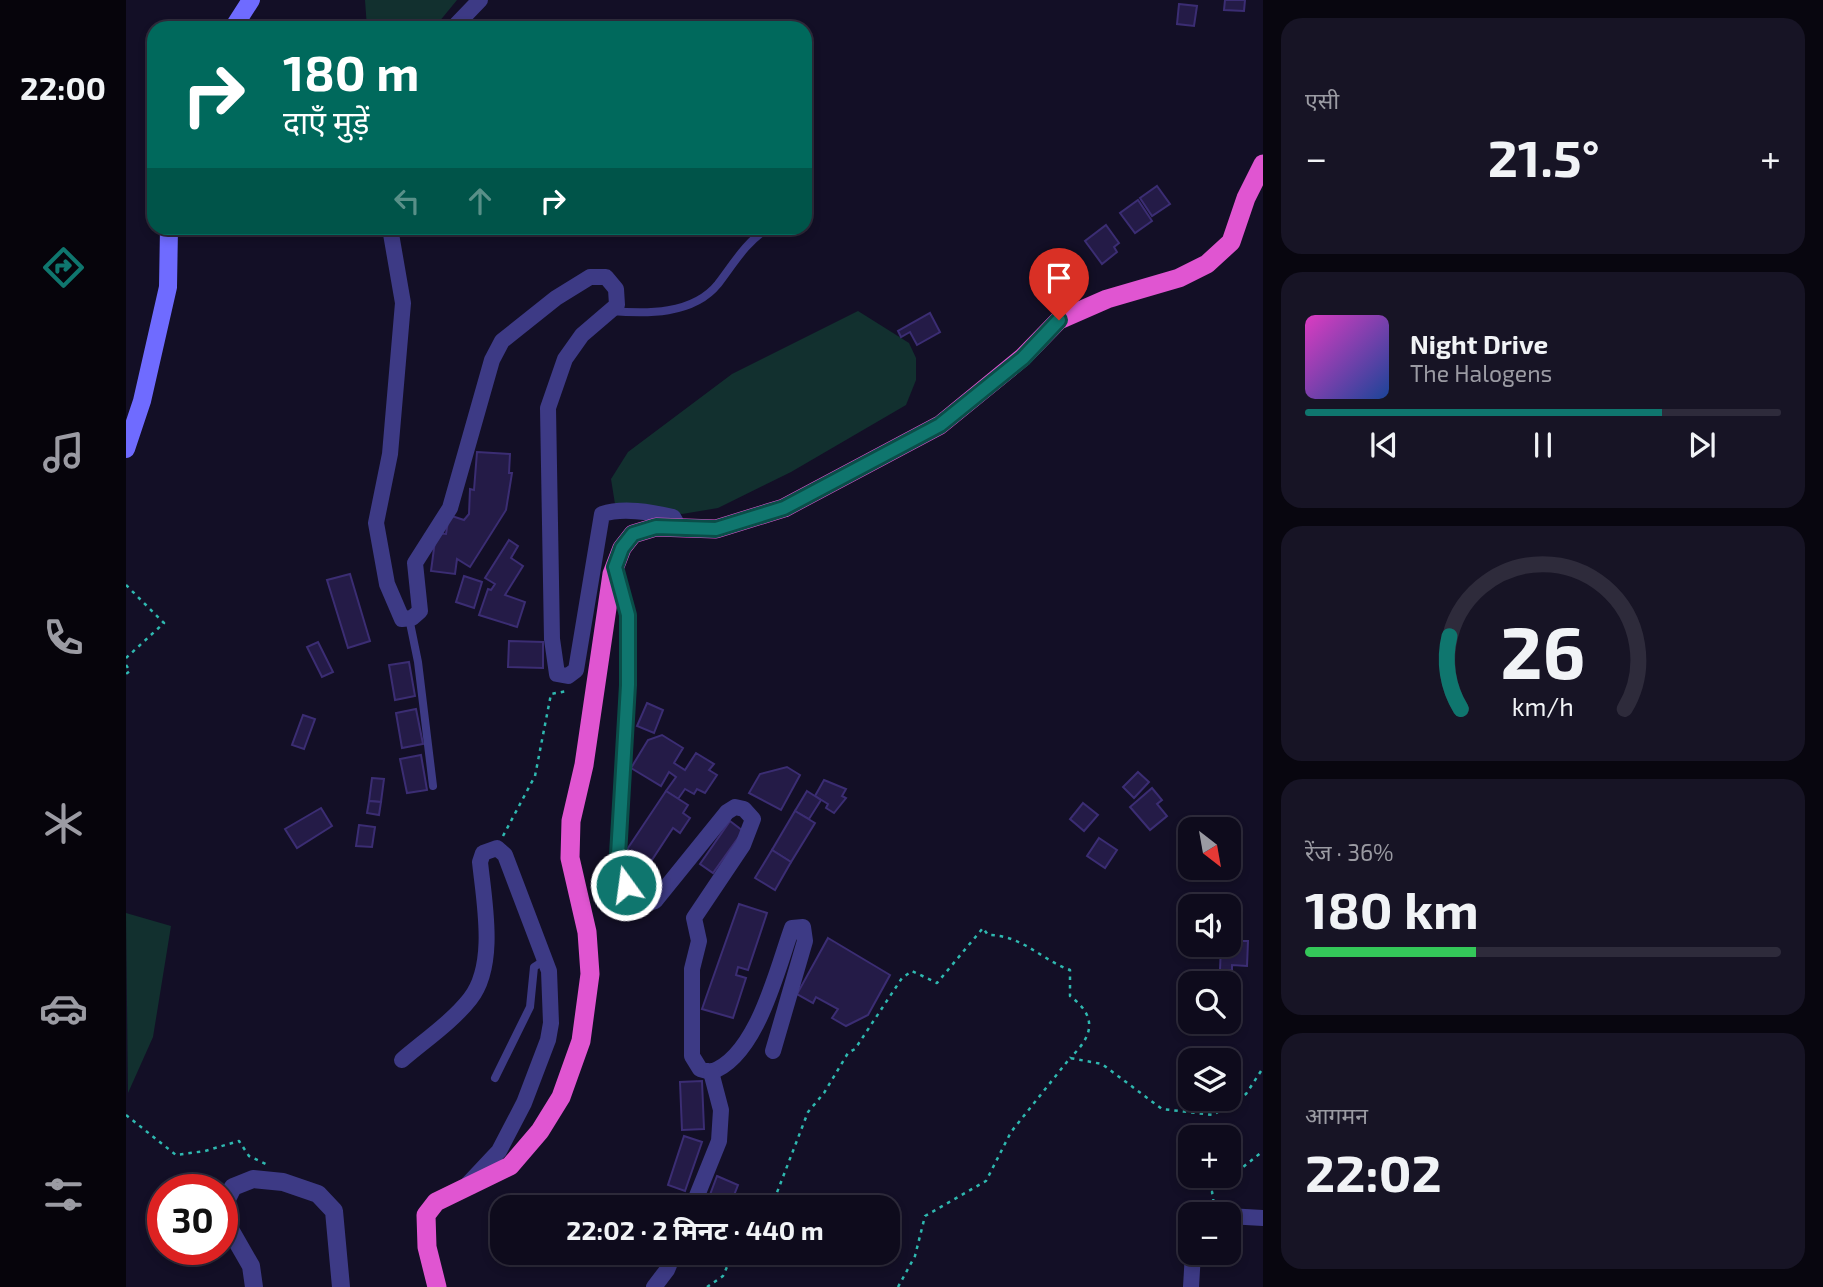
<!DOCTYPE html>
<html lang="hi">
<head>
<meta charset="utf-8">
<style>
  :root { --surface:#0e0b1c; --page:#171425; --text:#f1f3f6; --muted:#9b9ba3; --line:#2e2b3b; --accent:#0f766e }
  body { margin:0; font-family:"Exo 2","Noto Sans Devanagari",sans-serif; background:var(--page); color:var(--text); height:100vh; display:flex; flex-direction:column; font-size:26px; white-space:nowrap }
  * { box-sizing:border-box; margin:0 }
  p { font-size:23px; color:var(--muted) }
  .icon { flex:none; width:38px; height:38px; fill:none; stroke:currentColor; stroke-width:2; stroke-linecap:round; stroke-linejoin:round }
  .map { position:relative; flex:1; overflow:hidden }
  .details { display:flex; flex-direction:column; gap:18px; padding:18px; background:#08060f; width:560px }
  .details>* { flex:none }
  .guide { position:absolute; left:21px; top:21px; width:665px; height:214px; border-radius:21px; box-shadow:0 4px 10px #0003,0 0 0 2px var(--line); background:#00695c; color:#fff; overflow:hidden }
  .needle { width:46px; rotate:149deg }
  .tools { position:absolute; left:1052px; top:817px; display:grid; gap:14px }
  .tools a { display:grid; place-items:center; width:63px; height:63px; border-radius:14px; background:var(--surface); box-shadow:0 4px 10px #0003,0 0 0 2px var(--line); font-size:35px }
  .speed { position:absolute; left:21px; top:1174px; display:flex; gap:14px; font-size:35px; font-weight:700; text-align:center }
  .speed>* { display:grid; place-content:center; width:91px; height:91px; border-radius:50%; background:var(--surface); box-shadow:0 4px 10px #0003,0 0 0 2px var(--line); line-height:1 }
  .speed .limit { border:10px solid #d22; background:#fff; color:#111 }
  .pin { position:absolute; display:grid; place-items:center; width:60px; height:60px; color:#fff; margin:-72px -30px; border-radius:50% 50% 50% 0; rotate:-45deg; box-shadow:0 0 7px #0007 }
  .pin .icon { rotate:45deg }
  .me { position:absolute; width:77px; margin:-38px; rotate:346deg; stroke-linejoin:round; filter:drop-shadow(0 0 5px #0008) }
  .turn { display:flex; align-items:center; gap:24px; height:147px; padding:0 21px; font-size:32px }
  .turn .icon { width:91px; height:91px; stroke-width:2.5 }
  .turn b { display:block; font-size:49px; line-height:60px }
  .lanes { display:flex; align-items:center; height:66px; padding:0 21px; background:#0003; justify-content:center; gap:35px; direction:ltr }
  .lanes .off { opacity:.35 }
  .big { font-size:52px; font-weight:700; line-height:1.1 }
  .details .tile { flex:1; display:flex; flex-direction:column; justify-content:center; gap:10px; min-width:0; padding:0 24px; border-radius:21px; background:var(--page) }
  .details .dial { align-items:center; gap:0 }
  .dial svg { height:182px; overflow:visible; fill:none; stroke:var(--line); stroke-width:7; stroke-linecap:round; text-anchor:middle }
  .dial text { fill:var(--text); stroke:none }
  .song { display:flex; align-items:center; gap:21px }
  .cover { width:84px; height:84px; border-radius:10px; background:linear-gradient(135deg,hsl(310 70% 55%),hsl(220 70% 35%)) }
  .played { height:7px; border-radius:4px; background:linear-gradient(90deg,var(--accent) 75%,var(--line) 75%) }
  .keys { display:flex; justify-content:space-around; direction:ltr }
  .heat { display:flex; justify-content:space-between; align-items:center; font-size:38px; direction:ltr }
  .charge { height:10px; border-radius:5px; background:linear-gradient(90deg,#34c759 36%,var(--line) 0) }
  .trip { position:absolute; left:364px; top:1195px; width:410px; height:70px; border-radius:21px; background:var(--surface); box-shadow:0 4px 10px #0003,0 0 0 2px var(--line); font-weight:700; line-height:70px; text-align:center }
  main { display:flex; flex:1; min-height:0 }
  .dock { display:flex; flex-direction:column; width:126px; justify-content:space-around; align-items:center; background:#06040b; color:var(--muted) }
  .dock .icon { width:49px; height:49px }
  .dock .on { color:var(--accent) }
  .dock b { font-size:32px; color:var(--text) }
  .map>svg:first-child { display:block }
  .green { fill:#12302f }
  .building { fill:#241b47; stroke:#3b2d73; stroke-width:2 }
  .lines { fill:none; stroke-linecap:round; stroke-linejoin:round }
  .path { stroke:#2fb8b0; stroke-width:2.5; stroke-dasharray:3.5 5; stroke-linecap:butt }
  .service { stroke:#3d3a85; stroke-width:8 }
  .minor { stroke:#3d3a85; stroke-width:16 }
  .tertiary { stroke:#3d3a85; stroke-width:18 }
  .secondary { stroke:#6f6bff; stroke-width:18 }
  .trunk { stroke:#e055d1; stroke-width:19 }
  .route-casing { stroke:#0a4d48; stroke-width:18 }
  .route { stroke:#0f766e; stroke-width:12 }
</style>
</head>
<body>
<main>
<nav class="dock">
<b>22:00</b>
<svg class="icon on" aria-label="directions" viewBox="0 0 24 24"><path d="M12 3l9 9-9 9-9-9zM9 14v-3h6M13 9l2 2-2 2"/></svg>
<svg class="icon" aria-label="music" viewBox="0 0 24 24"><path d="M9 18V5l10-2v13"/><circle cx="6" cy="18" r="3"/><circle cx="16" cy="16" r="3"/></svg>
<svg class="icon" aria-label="phone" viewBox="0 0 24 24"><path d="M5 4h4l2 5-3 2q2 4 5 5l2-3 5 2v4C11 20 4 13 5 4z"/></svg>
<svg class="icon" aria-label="climate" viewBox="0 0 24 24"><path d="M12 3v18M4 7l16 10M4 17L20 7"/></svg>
<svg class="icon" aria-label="car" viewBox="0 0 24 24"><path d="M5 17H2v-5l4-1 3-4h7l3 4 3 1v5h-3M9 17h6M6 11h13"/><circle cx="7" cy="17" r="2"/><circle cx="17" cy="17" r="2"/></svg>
<svg class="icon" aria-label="filters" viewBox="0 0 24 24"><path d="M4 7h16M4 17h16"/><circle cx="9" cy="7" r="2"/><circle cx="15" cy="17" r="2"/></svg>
</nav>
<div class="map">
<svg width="1137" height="1287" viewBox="0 0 1137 1287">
  <rect width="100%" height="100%" fill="#130f26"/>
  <g class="green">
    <path d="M 239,0 L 331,0 L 308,28 L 241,28 Z"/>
    <path d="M 732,311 L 783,343 L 790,358 L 790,380 L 780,405 L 665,472 L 592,508 L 556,514 L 517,504 L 489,504 L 485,479 L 502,452 L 606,374 Z"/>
    <path d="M 0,913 L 45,926 L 27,1037 L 2,1093 Z"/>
  </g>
  <g class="building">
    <path d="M 1099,0 L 1119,0 L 1118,11 L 1098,10 Z"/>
    <path d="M 1053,4 L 1071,6 L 1068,26 L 1051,24 Z"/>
    <path d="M 1031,186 L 1044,204 L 1026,216 L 1014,198 Z"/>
    <path d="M 1012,200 L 1026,221 L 1009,233 L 994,213 Z"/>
    <path d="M 980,225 L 993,243 L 988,247 L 991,252 L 976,264 L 959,241 Z"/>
    <path d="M 804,313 L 814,332 L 791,345 L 784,332 L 775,337 L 772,331 Z"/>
    <path d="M 351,452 L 384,454 L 383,473 L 386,473 L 380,510 L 344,567 L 331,559 L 329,574 L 305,571 L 310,533 L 320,534 L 323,515 L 338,520 L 343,514 L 344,489 L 348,490 Z"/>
    <path d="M 383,540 L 392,546 L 385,558 L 397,566 L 379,595 L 399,602 L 391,627 L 353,615 L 362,589 L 365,590 L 369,584 L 359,578 Z"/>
    <path d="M 224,574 L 244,641 L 222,648 L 201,580 Z"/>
    <path d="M 338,576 L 356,582 L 348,608 L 330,602 Z"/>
    <path d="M 383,641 L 417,642 L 417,668 L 382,667 Z"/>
    <path d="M 192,642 L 207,672 L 196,677 L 181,647 Z"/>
    <path d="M 283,662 L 289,696 L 269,700 L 263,665 Z"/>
    <path d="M 521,703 L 537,710 L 528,733 L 511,726 Z"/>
    <path d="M 290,709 L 297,744 L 276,748 L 270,713 Z"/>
    <path d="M 177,715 L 189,719 L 178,749 L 166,745 Z"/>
    <path d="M 536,735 L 557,748 L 548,763 L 559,770 L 570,753 L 588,764 L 583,770 L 591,775 L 579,793 L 571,789 L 568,794 L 559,789 L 552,799 L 540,791 L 550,777 L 543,772 L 535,786 L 505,768 L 522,740 Z"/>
    <path d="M 295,755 L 301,790 L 281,793 L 274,759 Z"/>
    <path d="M 661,767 L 674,775 L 655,810 L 623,793 L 634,774 Z"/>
    <path d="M 1012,772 L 1023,782 L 1008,798 L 997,787 Z"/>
    <path d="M 246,778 L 258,779 L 255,802 L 243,801 Z"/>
    <path d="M 698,780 L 720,789 L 716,796 L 720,798 L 708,813 L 700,808 L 702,804 L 689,796 Z"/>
    <path d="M 1026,788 L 1036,800 L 1031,804 L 1041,816 L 1024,830 L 1004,807 Z"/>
    <path d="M 540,791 L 562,805 L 557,813 L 564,818 L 554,833 L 547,828 L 520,869 L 498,854 Z"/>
    <path d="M 681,791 L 695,800 L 683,819 L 669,811 Z"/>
    <path d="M 243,801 L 255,802 L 253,815 L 241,813 Z"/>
    <path d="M 957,803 L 972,815 L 958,831 L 944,819 Z"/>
    <path d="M 195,808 L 206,826 L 171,848 L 159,829 Z"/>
    <path d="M 669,811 L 689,823 L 665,862 L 646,850 Z"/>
    <path d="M 604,821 L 617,831 L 587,873 L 574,864 Z"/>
    <path d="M 233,825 L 249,827 L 246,847 L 230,846 Z"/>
    <path d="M 973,838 L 991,850 L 979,868 L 961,856 Z"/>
    <path d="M 646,850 L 665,862 L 649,890 L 629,878 Z"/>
    <path d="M 613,904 L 641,913 L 622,970 L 612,967 L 610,975 L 620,978 L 607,1018 L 576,1009 Z"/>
    <path d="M 702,938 L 764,975 L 742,1015 L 720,1026 L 706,1018 L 712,1009 L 690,997 L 687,1003 L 671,994 Z"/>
    <path d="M 1102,941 L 1122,941 L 1121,966 L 1106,965 L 1106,970 L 1094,970 L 1095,945 L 1102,945 Z"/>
    <path d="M 576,1081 L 578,1129 L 556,1130 L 554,1082 Z"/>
    <path d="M 558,1136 L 576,1142 L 559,1191 L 542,1185 Z"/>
    <path d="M 591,1176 L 612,1185 L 603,1208 L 579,1208 Z"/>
  </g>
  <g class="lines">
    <g class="path">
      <path d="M 0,585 L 38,623 L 0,658"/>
      <path d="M 0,665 L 4,671 L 0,674"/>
      <path d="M 377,836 L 409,776 L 425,694 L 441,691"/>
      <path d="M 0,1115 L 50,1155 L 79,1151 L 113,1141 L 123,1156 L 142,1165"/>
      <path d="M 645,1208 L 682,1112 L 698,1093 L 722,1053 L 729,1049 L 776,978 L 786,971 L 811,983 L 857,928 L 862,935 C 896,935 914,959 944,970 L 944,996 C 972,1017 967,1036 944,1058"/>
      <path d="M 1089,1211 L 1086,1192 L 1137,1151"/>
      <path d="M 581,1287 L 597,1276 L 607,1253"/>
      <path d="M 772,1287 L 789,1256 L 799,1216 L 860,1181 L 885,1132 L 944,1058 L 976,1064 L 1036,1109 L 1087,1115 L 1120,1094 L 1137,1068"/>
    </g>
    <g class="service">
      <path d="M 485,311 C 520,314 567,315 592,284 C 608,263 620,242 642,228"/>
      <path d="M 283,618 L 292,662 L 307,786"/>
      <path d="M 369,1078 L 404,1007 L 408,967 L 419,960"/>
    </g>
    <g class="minor">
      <path d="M 327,28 L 354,0"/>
      <path d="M 264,228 L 277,303 L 264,454 L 250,523 L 261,584 L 276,619 L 286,618 L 294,611 L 289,563 L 324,508 L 366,360 L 376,341 L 430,298 L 464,277 L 480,277 L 490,289 L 491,305 L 456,335 L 439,359 L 422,408 L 426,639 L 431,674 L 442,676 L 450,670 L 476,514 C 497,507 525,512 547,517 L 552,526"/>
      <path d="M 489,567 L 502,615 L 502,686 L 491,872 L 509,899 L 519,904 L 529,901 L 601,812 L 609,807 L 618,809 L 627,819 L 617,845 L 568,918 L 573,941 L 566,969 L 566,1056 L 574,1069 L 585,1072 C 631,1057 651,969 666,928 L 677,927 L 679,941 L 647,1051"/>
      <path d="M 276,1060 C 298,1041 326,1022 344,999 C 371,965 358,901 354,862 L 357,853 L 371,848 L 379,855 L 423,971 L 425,1023 L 422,1040 L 398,1103 L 373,1151 L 342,1184"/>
      <path d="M 566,1208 L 593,1141 L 595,1110 L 585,1072"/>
      <path d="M 1102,1216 L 1137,1218"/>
      <path d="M 528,1287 L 541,1270 L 548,1253"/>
      <path d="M 1065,1287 L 1067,1253"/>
    </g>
    <path class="tertiary" d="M 128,1287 L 125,1266 L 98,1219 L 98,1205 L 107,1187 L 127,1179 L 157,1182 L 192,1194 L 208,1211 L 215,1287"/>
    <g class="secondary">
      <path d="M 107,28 L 125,0"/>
      <path d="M 0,449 L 16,401 L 42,287 L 43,228"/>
    </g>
    <path class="trunk" d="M 311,1287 L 301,1247 L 300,1215 L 310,1202 L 384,1166 L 414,1131 L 435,1097 L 455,1041 L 464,974 L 461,932 L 444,858 L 445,821 L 458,765 L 486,574 L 496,548 L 507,534 L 530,527 L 590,529 L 658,508 L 814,425 L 897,357 L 933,320 L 981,299 L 1053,278 L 1081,264 L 1105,242 L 1120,198 L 1137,164"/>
  </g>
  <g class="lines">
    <g class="route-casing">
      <path id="route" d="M 500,885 L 491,872 L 502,685 L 502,615 L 489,567 L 496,548 L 507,534 L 530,527 L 590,529 L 658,508 L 814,425 L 897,358 L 933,320"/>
    </g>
    <use href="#route" class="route"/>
  </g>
</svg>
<div class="tools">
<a><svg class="needle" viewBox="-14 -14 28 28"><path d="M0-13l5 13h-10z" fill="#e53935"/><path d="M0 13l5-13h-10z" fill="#9b9ba3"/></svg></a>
<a><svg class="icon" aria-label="sound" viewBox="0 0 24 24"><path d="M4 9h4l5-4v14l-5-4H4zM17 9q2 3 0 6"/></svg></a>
<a><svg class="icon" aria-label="search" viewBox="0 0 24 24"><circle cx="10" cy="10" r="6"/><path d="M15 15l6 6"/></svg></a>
<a><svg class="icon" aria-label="layers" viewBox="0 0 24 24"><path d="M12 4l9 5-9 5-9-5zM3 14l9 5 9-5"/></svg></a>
<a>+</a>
<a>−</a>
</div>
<div class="speed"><div class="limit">30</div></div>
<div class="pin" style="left:933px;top:320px;background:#d93025"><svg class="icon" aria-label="arrive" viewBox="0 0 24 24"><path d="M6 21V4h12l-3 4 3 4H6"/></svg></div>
<svg class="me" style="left:500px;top:885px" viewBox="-20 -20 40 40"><circle r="17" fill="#0f766e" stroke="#fff" stroke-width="3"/><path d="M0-11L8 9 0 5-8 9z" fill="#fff"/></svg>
<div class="trip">22:02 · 2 मिनट · 440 m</div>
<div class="guide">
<div class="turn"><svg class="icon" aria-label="right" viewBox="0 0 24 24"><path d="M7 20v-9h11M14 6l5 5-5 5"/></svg><div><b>180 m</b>दाएँ मुड़ें</div></div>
<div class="lanes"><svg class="icon off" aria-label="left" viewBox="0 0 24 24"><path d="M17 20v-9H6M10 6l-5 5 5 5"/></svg><svg class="icon off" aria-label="ahead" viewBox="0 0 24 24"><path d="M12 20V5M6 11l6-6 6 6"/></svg><svg class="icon" aria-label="right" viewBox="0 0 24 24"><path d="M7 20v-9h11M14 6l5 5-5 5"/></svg></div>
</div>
</div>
<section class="details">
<div class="tile"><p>एसी</p>
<div class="heat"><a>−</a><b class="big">21.5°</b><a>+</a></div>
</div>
<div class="tile">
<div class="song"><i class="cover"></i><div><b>Night Drive</b><p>The Halogens</p></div></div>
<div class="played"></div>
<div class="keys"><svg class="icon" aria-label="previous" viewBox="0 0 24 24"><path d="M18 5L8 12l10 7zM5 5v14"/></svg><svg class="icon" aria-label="pause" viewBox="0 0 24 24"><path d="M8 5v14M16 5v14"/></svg><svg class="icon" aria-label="next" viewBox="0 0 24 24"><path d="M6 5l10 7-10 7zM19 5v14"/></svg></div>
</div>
<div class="tile dial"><svg viewBox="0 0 100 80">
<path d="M14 69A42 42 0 1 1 86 69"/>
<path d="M14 69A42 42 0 0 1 9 37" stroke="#0f766e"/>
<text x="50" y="56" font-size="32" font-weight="700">26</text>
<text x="50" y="72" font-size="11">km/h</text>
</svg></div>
<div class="tile"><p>रेंज · 36%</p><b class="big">180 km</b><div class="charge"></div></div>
<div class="tile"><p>आगमन</p><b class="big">22:02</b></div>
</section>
</main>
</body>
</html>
